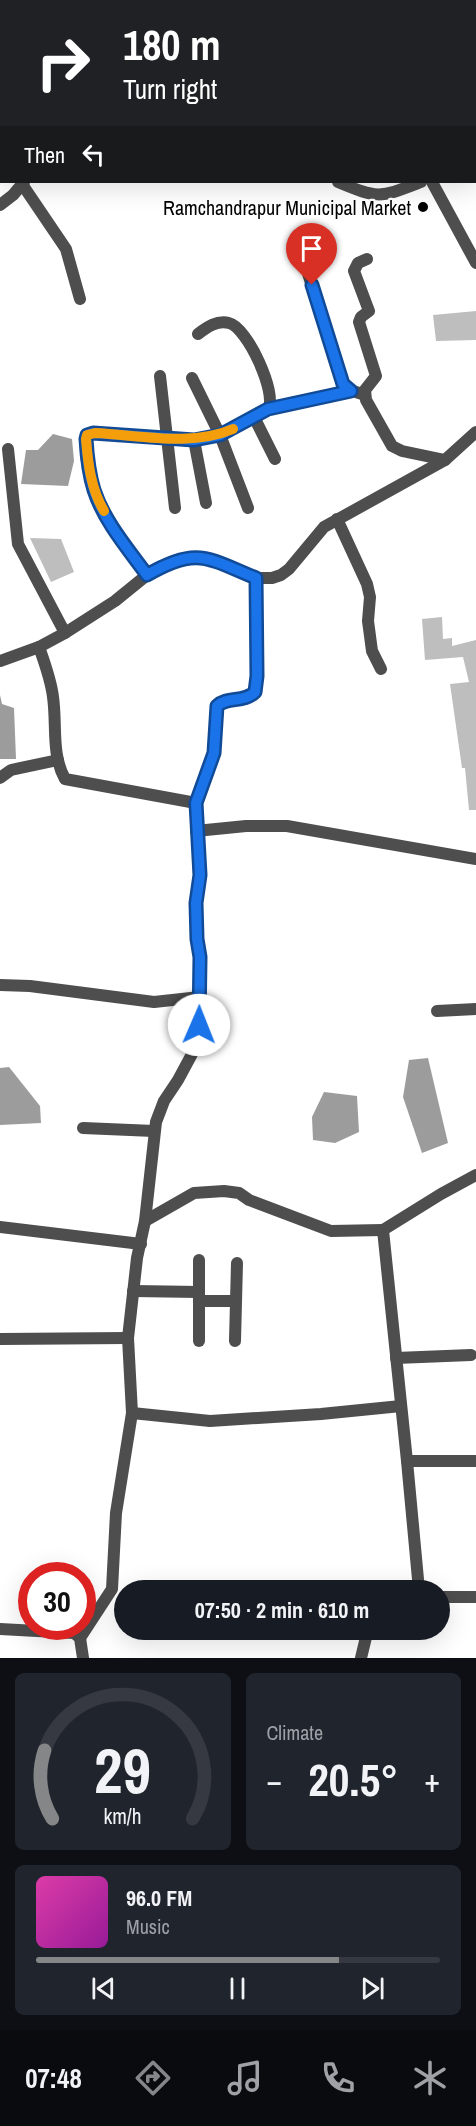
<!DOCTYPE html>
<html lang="en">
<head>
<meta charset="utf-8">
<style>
  :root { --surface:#171b24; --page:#20242c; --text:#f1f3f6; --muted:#9ea1a6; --line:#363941; --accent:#858687 }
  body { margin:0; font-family:"Archivo Narrow",sans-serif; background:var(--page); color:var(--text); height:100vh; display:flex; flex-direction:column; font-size:22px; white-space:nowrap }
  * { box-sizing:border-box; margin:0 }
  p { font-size:20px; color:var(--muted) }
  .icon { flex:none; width:33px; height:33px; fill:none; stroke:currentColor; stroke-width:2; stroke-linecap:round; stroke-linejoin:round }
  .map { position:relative; height:1658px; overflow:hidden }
  .side { display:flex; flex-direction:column; gap:15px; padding:15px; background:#0d0f14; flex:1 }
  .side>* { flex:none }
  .hud { position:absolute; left:0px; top:0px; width:477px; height:183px; box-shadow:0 6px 24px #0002; background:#202124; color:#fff; overflow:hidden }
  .speed { position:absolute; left:18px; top:1562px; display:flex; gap:12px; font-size:30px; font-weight:700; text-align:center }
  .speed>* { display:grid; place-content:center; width:78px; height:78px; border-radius:50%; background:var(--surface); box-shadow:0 6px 24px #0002; line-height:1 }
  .speed .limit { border:9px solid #d22; background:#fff; color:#111 }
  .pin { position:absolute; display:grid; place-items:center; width:51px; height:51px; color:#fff; margin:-62px -26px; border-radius:50% 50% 50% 0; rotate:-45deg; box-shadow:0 0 6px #0007 }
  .pin .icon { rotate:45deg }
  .me { position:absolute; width:66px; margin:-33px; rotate:1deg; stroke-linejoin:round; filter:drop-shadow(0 0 4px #0008) }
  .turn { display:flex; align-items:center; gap:21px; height:126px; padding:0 24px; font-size:27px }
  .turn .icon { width:78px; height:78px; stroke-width:2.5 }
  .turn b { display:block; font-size:42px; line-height:51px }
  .then { display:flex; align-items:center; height:57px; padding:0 24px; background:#0003; gap:12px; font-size:22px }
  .big { font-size:45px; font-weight:700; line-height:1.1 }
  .side .widget { flex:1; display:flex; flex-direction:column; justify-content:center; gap:9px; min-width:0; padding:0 21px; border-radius:9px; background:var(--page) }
  .side .dial { align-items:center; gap:0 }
  .dial svg { height:156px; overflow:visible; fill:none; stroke:var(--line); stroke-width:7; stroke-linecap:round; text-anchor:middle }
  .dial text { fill:var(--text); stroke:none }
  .song { display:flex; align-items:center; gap:18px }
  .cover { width:72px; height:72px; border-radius:9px; background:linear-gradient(135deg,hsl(320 70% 55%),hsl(300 70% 35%)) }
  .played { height:6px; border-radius:3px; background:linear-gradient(90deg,var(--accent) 75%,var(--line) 75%) }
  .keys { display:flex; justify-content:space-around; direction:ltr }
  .heat { display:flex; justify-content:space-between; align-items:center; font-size:33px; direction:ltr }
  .side .tiles { flex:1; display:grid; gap:15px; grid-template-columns:1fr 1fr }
  .widget:last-child { grid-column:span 2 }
  .trip { position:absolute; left:114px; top:1580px; width:336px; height:60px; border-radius:30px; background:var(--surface); box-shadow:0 6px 24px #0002; font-weight:700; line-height:60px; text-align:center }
  .tab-bar { display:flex; height:96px; justify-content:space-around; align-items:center; background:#090b0e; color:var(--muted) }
  .tab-bar .icon { width:42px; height:42px }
  .tab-bar .on { color:var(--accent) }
  .tab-bar b { font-size:27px; color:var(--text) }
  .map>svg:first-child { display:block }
  .water { fill:#9c9c9c }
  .building { fill:#bebebe }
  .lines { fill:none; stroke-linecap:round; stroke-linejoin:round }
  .minor { stroke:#4e4e4e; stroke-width:12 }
  .route-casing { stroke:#114b97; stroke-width:15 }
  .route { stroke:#1a73e8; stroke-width:10 }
  .slow { stroke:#f59e0b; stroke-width:10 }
  .poi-dot { fill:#000; stroke:#fff; stroke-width:2 }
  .labels { text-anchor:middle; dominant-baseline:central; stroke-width:4.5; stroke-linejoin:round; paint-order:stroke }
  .poi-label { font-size:20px; fill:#000; stroke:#fff; text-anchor:end }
</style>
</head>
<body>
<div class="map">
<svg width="476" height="1658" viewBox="0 0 476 1658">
  <rect width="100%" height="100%" fill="#fff"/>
  <g class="water">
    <path d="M 53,434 L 72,439 L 74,461 L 68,486 L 21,484 L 26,450 L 38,450 Z"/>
    <path d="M 0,695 L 2,704 L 14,708 L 16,759 L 0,759 Z"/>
    <path d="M 428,1058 L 448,1143 L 422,1153 L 403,1097 L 409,1060 Z"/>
    <path d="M 9,1067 L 40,1106 L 41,1123 L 0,1125 L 0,1068 Z"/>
    <path d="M 324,1092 L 357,1096 L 359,1132 L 335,1143 L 313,1140 L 312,1117 Z"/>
  </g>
  <g class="building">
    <path d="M 476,311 L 476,340 L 436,341 L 433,315 Z"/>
    <path d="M 30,538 L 61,539 L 74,572 L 51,582 Z"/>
    <path d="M 442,617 L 443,639 L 452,638 L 452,646 L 476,640 L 476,810 L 469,810 L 465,768 L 462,768 L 450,684 L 469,682 L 463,657 L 425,660 L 422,619 Z"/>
  </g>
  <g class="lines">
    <g class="minor">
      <path d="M 368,0 L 368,2"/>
      <path d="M 0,90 L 2,94"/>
      <path d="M 338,182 C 379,199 379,198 421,182"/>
      <path d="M 432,182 L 476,263"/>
      <path d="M 22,184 L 66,249 L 80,299"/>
      <path d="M 0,205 L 13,195 L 24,182"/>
      <path d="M 299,245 L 343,384 L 347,389 L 365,395"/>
      <path d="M 367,259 L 358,263 L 354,271 L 369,311 L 361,317 L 359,322 L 376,376 L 365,390 L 366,400 L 392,446 L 402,451 L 445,460"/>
      <path d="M 160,376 L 175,508"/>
      <path d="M 192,378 L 220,435 L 248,508"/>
      <path d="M 268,409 L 351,391"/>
      <path d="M 254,417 L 275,459"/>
      <path d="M 194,440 L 206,503"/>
      <path d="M 8,449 L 18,544 L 65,633"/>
      <path d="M 337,519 L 367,584 L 370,597 L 368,621 L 372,651 L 381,669"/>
      <path d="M 147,575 C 117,535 82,489 86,436 L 95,433 L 194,440 L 220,435 L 268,409 C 278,394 247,327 229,323 C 217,320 207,327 198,334"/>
      <path d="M 39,647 C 45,664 51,680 53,697 C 57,724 51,754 65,779 L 196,803 L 214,753 L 217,707 C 227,696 244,703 255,692 L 257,676 L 256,578"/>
      <path d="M 0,661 L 39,647 L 65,633 L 115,601 L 147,575 L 181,559 L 207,558 L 256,578 L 272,578 L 281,575 L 289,569 L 324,527 L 445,460 L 476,432"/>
      <path d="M 0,778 L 11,770 L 58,760"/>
      <path d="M 196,803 L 199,875 L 196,903 L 197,939 L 200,957 L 199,1041 L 178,1080 L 164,1101 L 156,1122 L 145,1221 L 194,1193 L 224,1191 L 239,1193 L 249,1200 L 331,1231 L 383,1230"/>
      <path d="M 196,831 L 246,826 L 287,826 L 476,859"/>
      <path d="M 0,985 L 30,986 L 154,1002 L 200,997"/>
      <path d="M 437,1011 L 476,1009"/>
      <path d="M 83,1128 L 154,1131"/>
      <path d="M 476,1175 L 441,1194 L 383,1230 L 407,1461 L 476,1461"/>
      <path d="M 0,1227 L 141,1244"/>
      <path d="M 199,1260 L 199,1341"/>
      <path d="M 133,1291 L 199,1292"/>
      <path d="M 199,1301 L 236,1301"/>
      <path d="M 0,1339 L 128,1338"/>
      <path d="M 235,1341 L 237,1263"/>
      <path d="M 396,1358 L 471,1355"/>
      <path d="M 132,1413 L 210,1421 L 321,1414 L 401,1406"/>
      <path d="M 407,1461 L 419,1590"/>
      <path d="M 440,1597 L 476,1597"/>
      <path d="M 0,1629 L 74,1633 L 80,1638 L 83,1658"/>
      <path d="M 80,1638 L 112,1589 L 116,1513 L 132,1413 L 128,1338 L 137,1258 L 145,1221"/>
      <path d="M 361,1658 L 368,1629"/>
    </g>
  </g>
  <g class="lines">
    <g class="route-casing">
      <path id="route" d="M 199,1025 L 200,957 L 197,939 L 196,903 L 200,875 L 196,803 L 214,753 L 217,706 C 227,696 244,703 255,692 L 257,676 L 256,578 C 207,558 197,546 147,575 C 128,549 104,521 94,490 C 89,474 87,456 86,439 L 87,435 L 93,433 L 194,440 L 220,435 L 268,409 L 351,391 L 343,384 L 312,285"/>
    </g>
    <use href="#route" class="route"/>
    <path class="slow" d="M 104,511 C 91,489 88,464 86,439 L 87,435 L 95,433 C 140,435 191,447 233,429"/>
  </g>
  <circle class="poi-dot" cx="423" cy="207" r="6"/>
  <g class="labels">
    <g class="poi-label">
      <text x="411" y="207">Ramchandrapur Municipal Market</text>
    </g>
  </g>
</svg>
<div class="speed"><div class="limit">30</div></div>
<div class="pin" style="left:312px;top:285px;background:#d93025"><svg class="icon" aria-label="arrive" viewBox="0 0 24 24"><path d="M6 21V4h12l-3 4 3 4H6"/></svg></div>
<svg class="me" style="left:199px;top:1025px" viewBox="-20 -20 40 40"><circle r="19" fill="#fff"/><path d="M0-13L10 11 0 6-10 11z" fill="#1a73e8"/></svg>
<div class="trip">07:50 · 2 min · 610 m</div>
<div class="hud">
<div class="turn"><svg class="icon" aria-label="right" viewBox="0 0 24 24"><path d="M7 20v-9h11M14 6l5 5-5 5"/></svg><div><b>180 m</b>Turn right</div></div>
<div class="then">Then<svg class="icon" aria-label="left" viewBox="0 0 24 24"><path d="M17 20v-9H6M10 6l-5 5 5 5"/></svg></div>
</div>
</div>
<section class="side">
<div class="tiles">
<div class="widget dial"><svg viewBox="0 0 100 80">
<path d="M14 69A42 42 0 1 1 86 69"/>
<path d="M14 69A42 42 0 0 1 10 34" stroke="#858687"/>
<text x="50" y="56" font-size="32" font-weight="700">29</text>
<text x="50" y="72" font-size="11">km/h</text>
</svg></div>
<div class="widget"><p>Climate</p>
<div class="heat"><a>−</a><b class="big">20.5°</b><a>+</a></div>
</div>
<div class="widget">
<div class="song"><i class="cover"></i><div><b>96.0 FM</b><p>Music</p></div></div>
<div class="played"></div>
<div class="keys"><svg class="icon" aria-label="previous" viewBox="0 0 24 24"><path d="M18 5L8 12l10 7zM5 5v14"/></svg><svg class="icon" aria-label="pause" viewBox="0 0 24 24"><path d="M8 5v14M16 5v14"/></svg><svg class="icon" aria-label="next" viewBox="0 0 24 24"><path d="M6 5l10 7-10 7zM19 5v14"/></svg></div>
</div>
</div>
</section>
<nav class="tab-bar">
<b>07:48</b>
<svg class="icon on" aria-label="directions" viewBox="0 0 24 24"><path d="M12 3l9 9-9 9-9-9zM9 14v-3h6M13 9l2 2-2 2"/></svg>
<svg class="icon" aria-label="music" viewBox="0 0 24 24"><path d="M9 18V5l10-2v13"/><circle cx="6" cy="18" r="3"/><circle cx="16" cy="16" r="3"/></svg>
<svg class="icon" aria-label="phone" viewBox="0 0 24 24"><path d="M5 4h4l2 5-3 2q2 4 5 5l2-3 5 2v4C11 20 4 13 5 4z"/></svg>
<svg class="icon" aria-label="climate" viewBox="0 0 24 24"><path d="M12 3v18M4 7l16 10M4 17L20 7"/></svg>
</nav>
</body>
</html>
